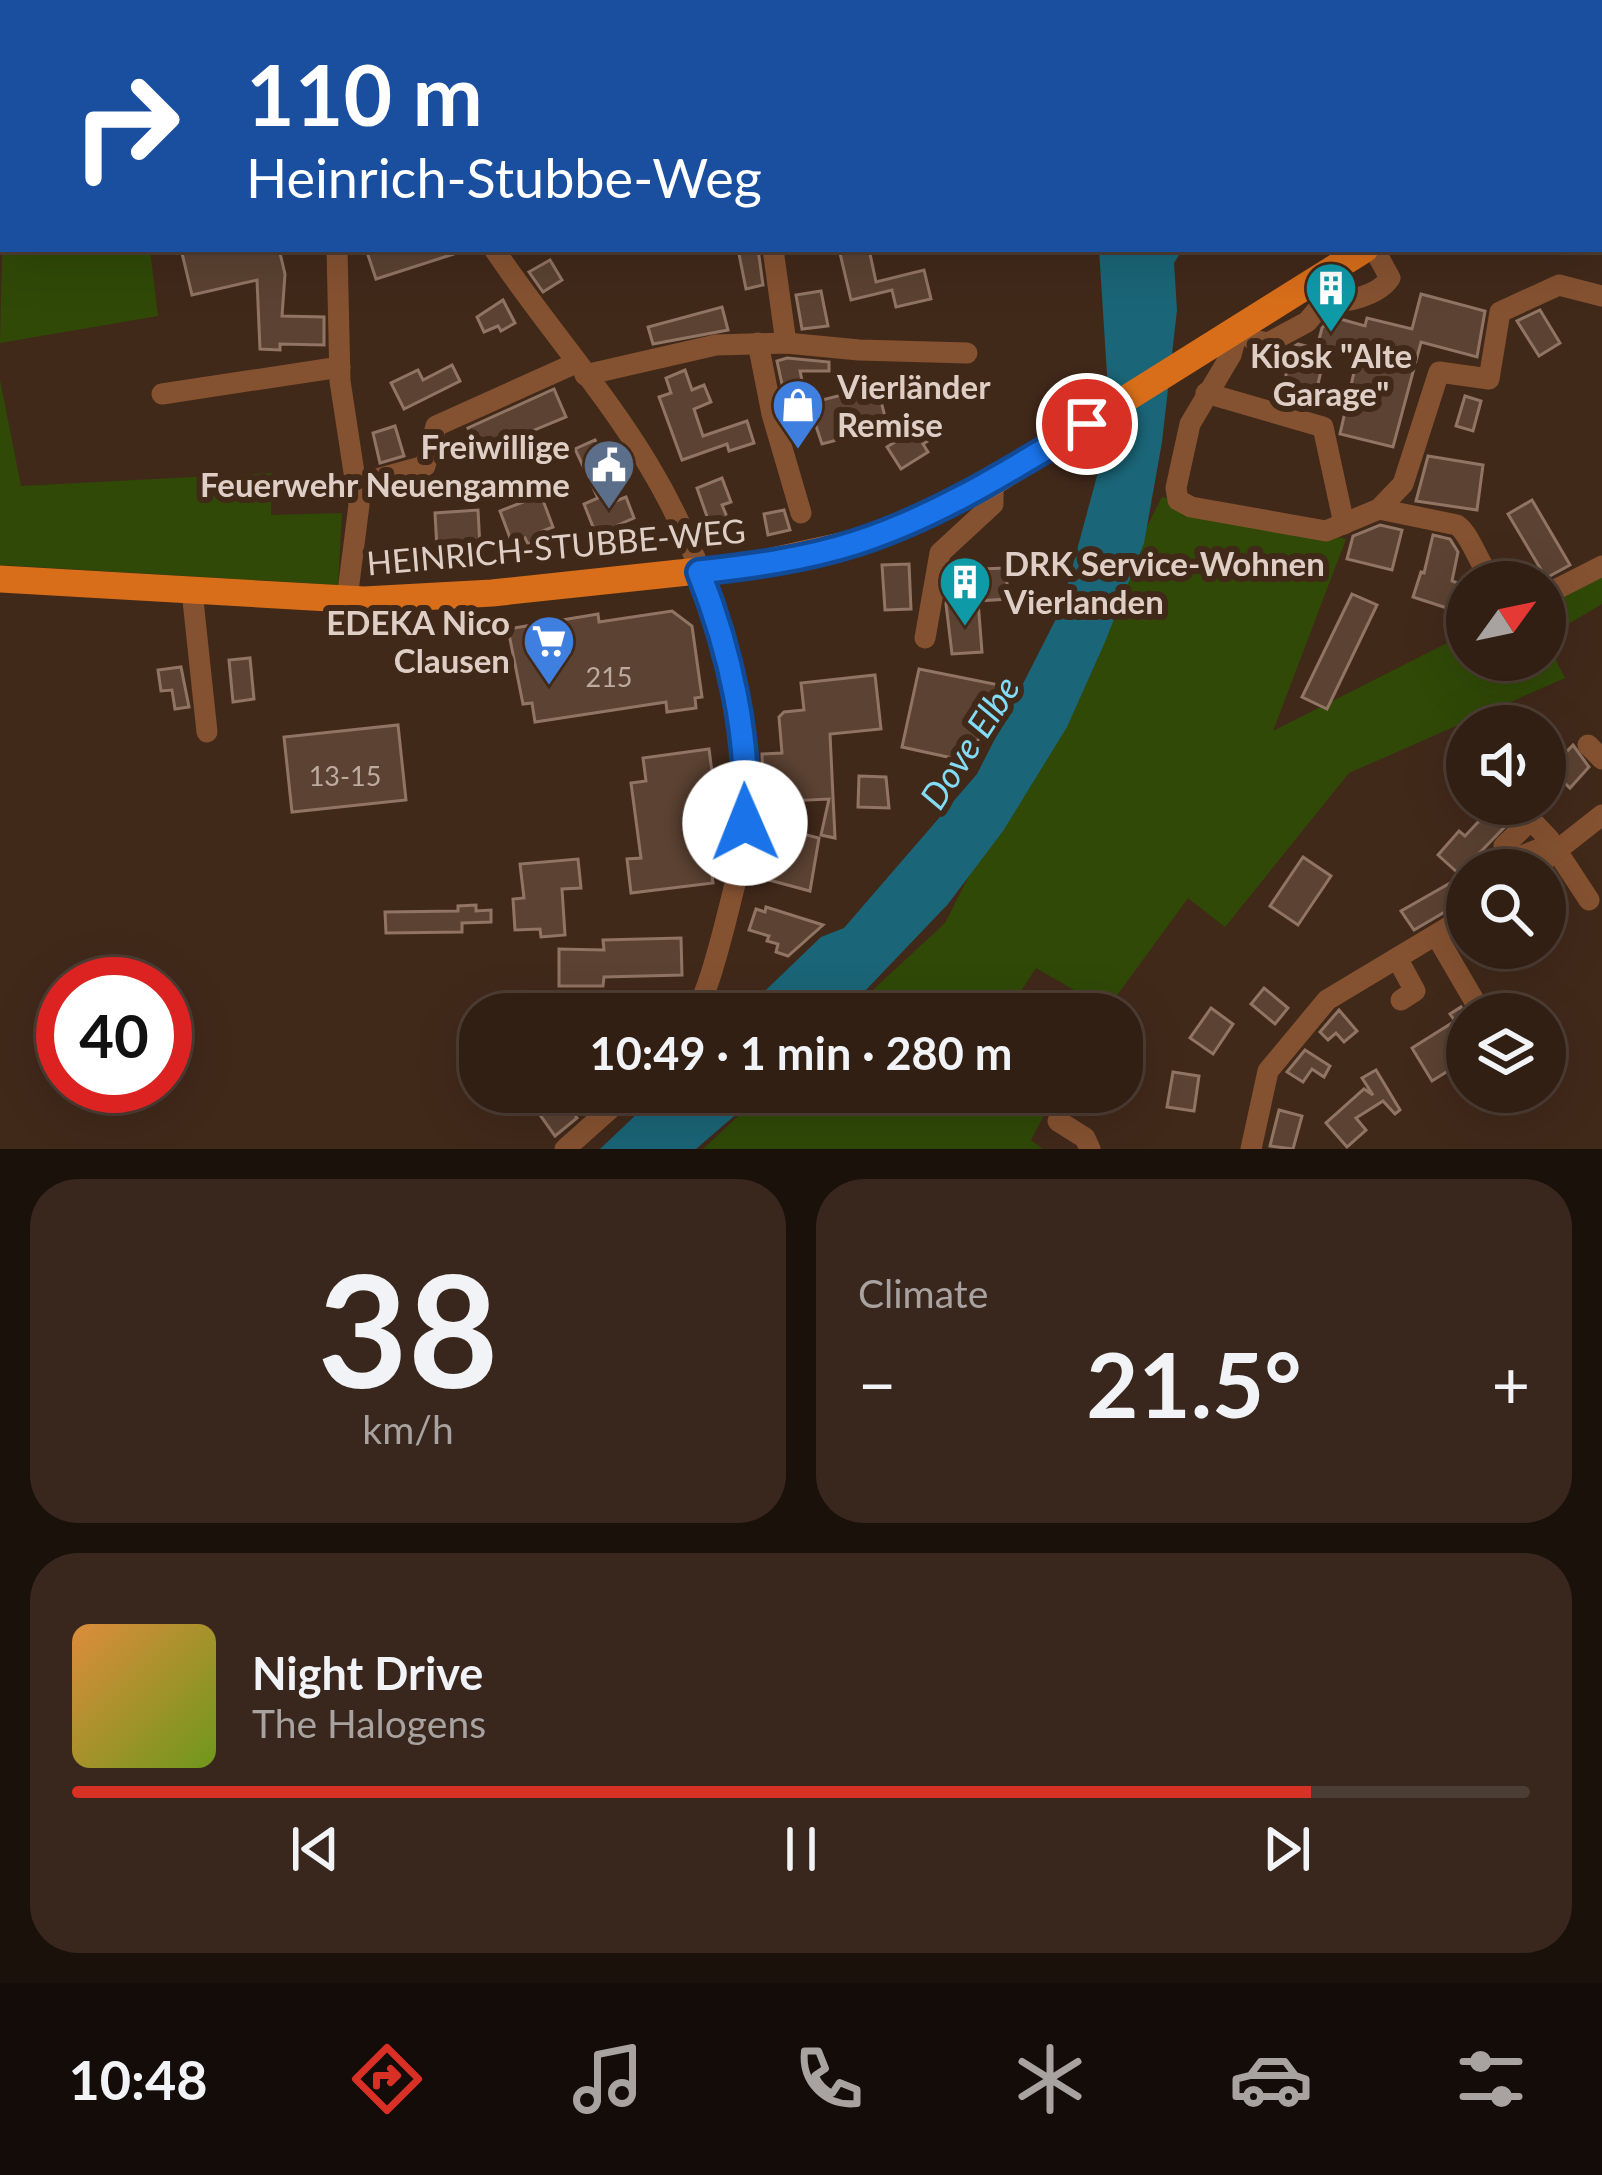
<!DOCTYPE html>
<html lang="en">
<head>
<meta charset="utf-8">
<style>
  :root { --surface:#311f14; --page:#39271d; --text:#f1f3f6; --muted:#a8a2a0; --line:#4c3d34; --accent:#d93025 }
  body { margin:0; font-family:Lato,sans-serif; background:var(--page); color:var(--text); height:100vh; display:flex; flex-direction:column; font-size:45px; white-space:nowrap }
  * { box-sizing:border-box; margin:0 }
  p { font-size:39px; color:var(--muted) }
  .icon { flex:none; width:66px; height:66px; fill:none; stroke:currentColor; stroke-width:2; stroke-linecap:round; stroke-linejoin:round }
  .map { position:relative; height:1149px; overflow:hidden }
  .panel { display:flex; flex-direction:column; gap:30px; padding:30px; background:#1b110b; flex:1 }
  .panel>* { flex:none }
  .hud { position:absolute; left:0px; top:0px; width:1602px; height:252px; box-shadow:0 12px 48px #0002,0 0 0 3px var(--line); background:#1a4fa0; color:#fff; overflow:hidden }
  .needle { width:78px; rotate:57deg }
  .fabs { position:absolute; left:1446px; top:561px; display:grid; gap:24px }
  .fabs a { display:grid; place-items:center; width:120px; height:120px; border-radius:50%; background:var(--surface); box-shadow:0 12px 48px #0002,0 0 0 3px var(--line); font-size:60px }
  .speed { position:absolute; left:36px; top:957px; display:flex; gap:24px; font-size:60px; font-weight:700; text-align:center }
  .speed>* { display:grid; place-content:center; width:156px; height:156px; border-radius:50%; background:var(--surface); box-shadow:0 12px 48px #0002,0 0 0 3px var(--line); line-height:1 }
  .speed .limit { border:18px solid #d22; background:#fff; color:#111 }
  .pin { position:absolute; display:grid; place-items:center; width:102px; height:102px; color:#fff; margin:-51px; border:6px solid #fff; border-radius:50%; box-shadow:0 3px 12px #0007 }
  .me { position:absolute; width:132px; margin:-66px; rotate:359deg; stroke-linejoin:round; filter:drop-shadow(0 0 9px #0008) }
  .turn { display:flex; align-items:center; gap:42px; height:252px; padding:0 48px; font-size:54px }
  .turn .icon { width:156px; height:156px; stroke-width:2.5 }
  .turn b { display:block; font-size:84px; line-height:102px }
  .big { font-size:90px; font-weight:700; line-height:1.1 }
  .panel .widget { flex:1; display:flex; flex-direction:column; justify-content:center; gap:18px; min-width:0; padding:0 42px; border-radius:48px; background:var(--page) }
  .panel .dial { align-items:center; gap:0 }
  .dial b { font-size:156px; line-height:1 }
  .song { display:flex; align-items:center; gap:36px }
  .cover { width:144px; height:144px; border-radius:18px; background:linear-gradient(135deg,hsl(30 70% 55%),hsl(80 70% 35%)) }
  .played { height:12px; border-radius:6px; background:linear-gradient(90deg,var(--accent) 85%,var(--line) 85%) }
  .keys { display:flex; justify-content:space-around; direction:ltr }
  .heat { display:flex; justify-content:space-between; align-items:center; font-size:66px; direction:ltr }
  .panel .tiles { flex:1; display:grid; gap:30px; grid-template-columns:1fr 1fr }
  .widget:last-child { grid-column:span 2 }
  .trip { position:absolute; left:459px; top:993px; width:684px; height:120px; border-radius:48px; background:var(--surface); box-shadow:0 12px 48px #0002,0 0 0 3px var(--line); font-weight:700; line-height:120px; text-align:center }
  .tabs { display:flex; height:192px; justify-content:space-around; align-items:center; background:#140c08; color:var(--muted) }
  .tabs .icon { width:84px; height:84px }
  .tabs .current { color:var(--accent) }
  .tabs b { font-size:54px; color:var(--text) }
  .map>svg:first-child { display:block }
  .green { fill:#304907 }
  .water { fill:#1a6577 }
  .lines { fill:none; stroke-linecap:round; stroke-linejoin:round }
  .stream { stroke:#1a6577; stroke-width:4.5 }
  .building { fill:#5b4232; stroke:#917463; stroke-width:3 }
  .minor { stroke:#855231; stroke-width:21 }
  .major { stroke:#d86e1a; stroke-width:27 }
  .route-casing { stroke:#114b97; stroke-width:30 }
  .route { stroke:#1a73e8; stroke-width:21 }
  .labels { text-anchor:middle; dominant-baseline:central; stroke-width:12; stroke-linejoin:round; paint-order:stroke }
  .number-label { font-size:27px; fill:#bdaba0 }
  .poi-label { font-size:33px; font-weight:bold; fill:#decec5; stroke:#41291a; text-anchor:start }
  .street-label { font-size:33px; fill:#decec5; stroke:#41291a }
  .water-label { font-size:36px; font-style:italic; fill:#82dcf6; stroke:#41291a }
</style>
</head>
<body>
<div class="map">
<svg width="1602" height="1149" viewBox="0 0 1602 1149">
  <rect width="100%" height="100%" fill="#41291a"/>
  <g class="green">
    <path d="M 3,215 L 3,249 L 150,249 L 158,316 L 0,343 Z"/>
    <path d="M 0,380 L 21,486 L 272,473 L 271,515 L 342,513 L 338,585 L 0,565 Z"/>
    <path d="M 1162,497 L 1346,539 L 1273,731 L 1467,633 L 1467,660 L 1545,660 L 1545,638 L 1565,678 L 1349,773 L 1225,927 L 1188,898 L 1107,1009 L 1036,968 L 1006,1014 L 847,1014 L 945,923 Z"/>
    <path d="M 1602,564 L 1602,604 L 1545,638 L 1545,593 Z"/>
    <path d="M 764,1092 L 1056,1092 L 1031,1140 L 1043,1149 L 703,1149 Z"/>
  </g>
  <g class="water">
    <path d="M 1099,249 L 1181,252 L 1174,263 L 1177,310 L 1162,442 L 1144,543 L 1105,642 L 1067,727 L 1003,831 L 948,904 L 843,1014 L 741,1014 L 821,937 L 844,928 L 977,774 L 1061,609 L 1104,450 L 1108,390 Z"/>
    <path d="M 660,1092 L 762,1092 L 696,1149 L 600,1149 Z"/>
  </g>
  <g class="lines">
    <path class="stream" d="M 0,18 L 3,17"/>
  </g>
  <g class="building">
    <path d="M 181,249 L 279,249 L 285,274 L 282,316 L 324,317 L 324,345 L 280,344 L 280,350 L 260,349 L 257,280 L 192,295 Z"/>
    <path d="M 366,249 L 460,249 L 460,252 L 376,279 Z"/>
    <path d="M 738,249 L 758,249 L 763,285 L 746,289 Z"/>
    <path d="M 839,249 L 869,249 L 876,282 L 924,270 L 931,299 L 896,307 L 892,290 L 851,300 Z"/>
    <path d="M 550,260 L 562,280 L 543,292 L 529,272 Z"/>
    <path d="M 821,291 L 828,326 L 802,329 L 796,295 Z"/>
    <path d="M 1421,294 L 1485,311 L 1477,357 L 1421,342 L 1393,447 L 1340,434 L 1357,359 L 1317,347 L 1322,328 L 1333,317 L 1365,326 L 1367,318 L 1412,329 Z"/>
    <path d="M 503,300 L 515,323 L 501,331 L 498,326 L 484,332 L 477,317 Z"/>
    <path d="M 722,307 L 728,330 L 653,344 L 648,327 Z"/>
    <path d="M 1540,310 L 1560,343 L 1539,356 L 1517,321 Z"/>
    <path d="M 1298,344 L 1326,351 L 1312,408 L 1280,399 L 1293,347 Z"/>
    <path d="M 787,358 L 829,362 L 829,371 L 800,371 L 807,404 L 857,391 L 860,402 L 880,397 L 886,421 L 844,432 L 845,438 L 822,444 L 815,423 L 792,430 L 777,361 Z"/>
    <path d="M 452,365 L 460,381 L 404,409 L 391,383 L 418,370 L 423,380 Z"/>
    <path d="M 685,370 L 692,390 L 704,385 L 711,402 L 694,409 L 703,436 L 747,421 L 754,443 L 729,451 L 727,444 L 682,460 L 659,397 L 671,393 L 666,378 Z"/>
    <path d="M 554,389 L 566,417 L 479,453 L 468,428 Z"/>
    <path d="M 1465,396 L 1481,401 L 1473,431 L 1456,426 Z"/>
    <path d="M 933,418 L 942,432 L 923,444 L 928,452 L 901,469 L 887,447 Z"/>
    <path d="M 395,426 L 404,456 L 380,463 L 373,433 Z"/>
    <path d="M 595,440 L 610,471 L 604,473 L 616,501 L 626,497 L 634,518 L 618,525 L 621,534 L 599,542 L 584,504 L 598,498 L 575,449 Z"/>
    <path d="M 1428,456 L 1483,465 L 1477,510 L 1416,501 Z"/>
    <path d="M 722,478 L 731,502 L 722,505 L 735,536 L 707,548 L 699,529 L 710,525 L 697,488 Z"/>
    <path d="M 541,495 L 553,527 L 537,533 L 540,540 L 528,544 L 525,538 L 512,543 L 500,511 Z"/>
    <path d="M 1532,500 L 1570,565 L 1546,578 L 1508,514 Z"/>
    <path d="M 478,510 L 480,547 L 437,549 L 435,513 Z"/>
    <path d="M 784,510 L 790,530 L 768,535 L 764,514 Z"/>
    <path d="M 1380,525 L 1402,530 L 1392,570 L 1347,559 L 1353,536 Z"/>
    <path d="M 1433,535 L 1450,539 L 1458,552 L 1452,581 L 1458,583 L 1450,609 L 1413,597 L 1421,572 L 1424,573 Z"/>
    <path d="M 909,564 L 911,609 L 885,610 L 882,565 Z"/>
    <path d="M 1006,568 L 1008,599 L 978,601 L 982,652 L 952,654 L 946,604 L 952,570 Z"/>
    <path d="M 1352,594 L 1377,605 L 1327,709 L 1302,697 Z"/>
    <path d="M 672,611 L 692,626 L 702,697 L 695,698 L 696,708 L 667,712 L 666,702 L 535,722 L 532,703 L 523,704 L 508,629 L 598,614 L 599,622 Z"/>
    <path d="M 250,658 L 254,699 L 233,702 L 229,660 Z"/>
    <path d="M 181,667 L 189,707 L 175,709 L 172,690 L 161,691 L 158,670 Z"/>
    <path d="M 919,669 L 1009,687 L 966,761 L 902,747 Z"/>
    <path d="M 875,675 L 881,729 L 830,734 L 835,838 L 821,835 L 829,799 L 789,801 L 788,780 L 763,781 L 762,754 L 782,753 L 779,717 L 784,712 L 804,710 L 801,683 Z"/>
    <path d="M 398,725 L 406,800 L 292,812 L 284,737 Z"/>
    <path d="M 1573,745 L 1589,767 L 1570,788 L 1550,769 Z"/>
    <path d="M 709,749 L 714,787 L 700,788 L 713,883 L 631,893 L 627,859 L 641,858 L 631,783 L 646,781 L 643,758 Z"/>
    <path d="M 859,776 L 886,777 L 889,808 L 858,807 Z"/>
    <path d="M 1495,804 L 1527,804 L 1459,874 L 1438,855 L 1459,831 L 1465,836 Z"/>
    <path d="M 770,818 L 788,823 L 787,830 L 819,838 L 810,891 L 758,877 Z"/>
    <path d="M 1303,857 L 1331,876 L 1298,925 L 1270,906 Z"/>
    <path d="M 578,859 L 581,888 L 562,889 L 565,935 L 541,937 L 540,929 L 515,930 L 513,899 L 524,898 L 520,864 Z"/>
    <path d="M 1452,882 L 1465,900 L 1414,930 L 1401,911 Z"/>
    <path d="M 476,905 L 476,911 L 491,910 L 491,922 L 462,923 L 462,932 L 386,933 L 385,912 L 458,911 L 458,906 Z"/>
    <path d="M 766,907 L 823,925 L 788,956 L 776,952 L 778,944 L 767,941 L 769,936 L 749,930 L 756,909 L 765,912 Z"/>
    <path d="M 681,938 L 682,975 L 604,977 L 603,986 L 559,986 L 559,949 L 604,950 L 603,940 Z"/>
    <path d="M 1264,988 L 1288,1008 L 1275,1024 L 1251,1004 Z"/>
    <path d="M 1461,1007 L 1467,1018 L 1467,1059 L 1432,1081 L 1412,1048 L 1455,1021 L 1450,1014 Z"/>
    <path d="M 1211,1008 L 1233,1024 L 1213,1054 L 1190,1038 Z"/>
    <path d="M 1339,1010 L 1357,1031 L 1344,1042 L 1336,1033 L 1328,1040 L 1320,1032 Z"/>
    <path d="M 1305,1050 L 1330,1066 L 1324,1077 L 1312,1069 L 1303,1082 L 1287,1072 Z"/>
    <path d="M 1376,1070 L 1400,1110 L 1395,1114 L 1383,1101 L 1356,1118 L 1366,1130 L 1347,1147 L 1326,1123 L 1364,1089 L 1373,1095 L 1362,1078 Z"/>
    <path d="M 1173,1072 L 1199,1076 L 1194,1111 L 1167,1107 Z"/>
    <path d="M 545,1092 L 559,1092 L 577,1118 L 555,1136 L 531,1102 Z"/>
    <path d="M 1279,1110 L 1302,1116 L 1293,1149 L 1270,1146 Z"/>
  </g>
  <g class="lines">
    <g class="minor">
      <path d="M 341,0 L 343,3"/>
      <path d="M 648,0 L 649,3"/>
      <path d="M 1449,0 L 1452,3"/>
      <path d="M 558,3 L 566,0"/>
      <path d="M 995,3 L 1003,0"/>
      <path d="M 1599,227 L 1602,232"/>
      <path d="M 337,249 L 340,381 L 359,505 L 347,599"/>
      <path d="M 494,249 C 543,322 603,389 648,464 C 706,560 744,681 747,793 C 748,839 735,884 724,928 C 716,958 709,986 695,1014"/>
      <path d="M 773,249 L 786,343"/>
      <path d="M 1313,282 L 1324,302 C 1346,303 1378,296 1390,278 L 1374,249"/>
      <path d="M 1243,326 L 1253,340 L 1268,343 L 1307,322 L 1324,302"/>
      <path d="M 1238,329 L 1231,355 L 1190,424 L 1176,488 L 1178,500 L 1191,507 L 1326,531 L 1379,509 L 1403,484 L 1439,372 L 1489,379 L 1500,312 L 1559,285 L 1602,296"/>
      <path d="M 758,343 L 772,414 L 801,513"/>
      <path d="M 585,375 L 716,345 L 786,343 L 859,350 L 967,353"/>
      <path d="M 1206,393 L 1323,427 L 1344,524"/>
      <path d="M 162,394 L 340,367"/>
      <path d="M 355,485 L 425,466 L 436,426 L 576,363"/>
      <path d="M 1379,509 L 1457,525 C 1471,535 1479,565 1493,582"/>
      <path d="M 192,591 L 207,732"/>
      <path d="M 1545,595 L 1602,566"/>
      <path d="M 925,638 L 940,553 L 993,504 L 993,482"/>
      <path d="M 1588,745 L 1602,759"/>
      <path d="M 1552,844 L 1519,857 L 1506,854 L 1504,846 L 1531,820 L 1549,839 L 1589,900"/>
      <path d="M 1532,870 L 1602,815"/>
      <path d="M 1436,935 L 1482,1014"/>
      <path d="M 1397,958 L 1415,991 L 1401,1000"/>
      <path d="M 1058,1121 L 1085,1138 L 1090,1149"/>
      <path d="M 565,1149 L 629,1092"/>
      <path d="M 1251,1149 L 1268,1071 L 1327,1000 L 1467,916"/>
    </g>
    <g class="major">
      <path d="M 1599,111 L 1602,111"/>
      <path d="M 0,579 L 364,600 L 492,593 L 754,565 L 855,543 L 921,518 L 993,482 L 1365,249"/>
    </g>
  </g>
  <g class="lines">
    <g class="route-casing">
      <path id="route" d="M 745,823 C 750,739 730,650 699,572 C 752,566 805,559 855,543 C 939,516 1012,469 1087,424"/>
    </g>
    <use href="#route" class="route"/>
  </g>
  <defs>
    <g id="building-pin" transform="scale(2.7)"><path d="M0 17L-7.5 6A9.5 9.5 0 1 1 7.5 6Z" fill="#0f9aa8" stroke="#41291a"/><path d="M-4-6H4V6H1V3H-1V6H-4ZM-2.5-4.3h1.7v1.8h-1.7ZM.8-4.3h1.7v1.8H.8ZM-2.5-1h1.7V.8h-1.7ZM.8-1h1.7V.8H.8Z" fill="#fff"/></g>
    <g id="shop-pin" transform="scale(2.7)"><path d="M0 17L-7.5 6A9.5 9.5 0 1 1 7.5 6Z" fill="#3f7fe0" stroke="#41291a"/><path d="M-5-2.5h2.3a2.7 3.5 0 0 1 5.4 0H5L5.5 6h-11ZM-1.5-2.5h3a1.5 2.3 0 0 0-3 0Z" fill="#fff"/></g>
    <g id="civic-pin" transform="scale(2.7)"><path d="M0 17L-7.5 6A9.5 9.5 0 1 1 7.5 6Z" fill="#5c6f8a" stroke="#41291a"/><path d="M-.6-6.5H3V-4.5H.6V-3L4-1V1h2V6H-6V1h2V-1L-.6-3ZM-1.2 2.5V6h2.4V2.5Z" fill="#fff"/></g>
    <g id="supermarket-pin" transform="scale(2.7)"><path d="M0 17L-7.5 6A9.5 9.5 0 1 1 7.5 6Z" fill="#3f7fe0" stroke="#41291a"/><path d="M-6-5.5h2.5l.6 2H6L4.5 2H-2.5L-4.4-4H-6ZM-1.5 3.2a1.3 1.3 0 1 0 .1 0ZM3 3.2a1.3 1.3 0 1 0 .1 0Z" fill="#fff"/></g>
  </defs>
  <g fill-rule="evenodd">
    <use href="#building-pin" x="1331" y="288"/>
    <use href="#shop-pin" x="798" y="405"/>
    <use href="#civic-pin" x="609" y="465"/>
    <use href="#building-pin" x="965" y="582"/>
    <use href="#supermarket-pin" x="549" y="641"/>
  </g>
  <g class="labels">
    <g class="number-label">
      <text x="609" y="676">215</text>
      <text x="345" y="775">13-15</text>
    </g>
    <g class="poi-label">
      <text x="1331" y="355" text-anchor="middle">Kiosk "Alte<tspan x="1331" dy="38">Garage"</tspan></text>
      <text x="837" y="386">Vierländer<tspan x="837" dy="38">Remise</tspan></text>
      <text x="570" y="446" text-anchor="end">Freiwillige<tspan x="570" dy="38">Feuerwehr Neuengamme</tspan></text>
      <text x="1004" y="563">DRK Service-Wohnen<tspan x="1004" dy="38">Vierlanden</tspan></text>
      <text x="510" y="622" text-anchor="end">EDEKA Nico<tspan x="510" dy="38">Clausen</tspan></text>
    </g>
    <g class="street-label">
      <text transform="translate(556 546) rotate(-5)">HEINRICH-STUBBE-WEG</text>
    </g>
    <g class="water-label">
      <text transform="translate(969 742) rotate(-57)">Dove Elbe</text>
    </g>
  </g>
</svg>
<div class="fabs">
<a><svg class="needle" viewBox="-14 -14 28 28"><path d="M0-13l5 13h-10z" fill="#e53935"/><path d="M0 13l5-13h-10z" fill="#a8a2a0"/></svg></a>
<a><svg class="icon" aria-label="sound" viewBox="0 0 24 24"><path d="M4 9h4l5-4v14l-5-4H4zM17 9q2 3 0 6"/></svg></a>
<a><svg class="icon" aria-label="search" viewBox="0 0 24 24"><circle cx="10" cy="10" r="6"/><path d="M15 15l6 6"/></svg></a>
<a><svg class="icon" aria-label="layers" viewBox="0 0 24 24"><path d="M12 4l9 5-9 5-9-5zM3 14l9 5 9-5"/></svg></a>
</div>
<div class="speed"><div class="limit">40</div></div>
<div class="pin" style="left:1087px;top:424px;background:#d93025"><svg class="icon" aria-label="arrive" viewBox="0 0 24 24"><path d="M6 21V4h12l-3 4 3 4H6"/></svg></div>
<svg class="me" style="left:745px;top:823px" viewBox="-20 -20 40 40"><circle r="19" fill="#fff"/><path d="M0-13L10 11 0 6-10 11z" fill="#1a73e8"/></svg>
<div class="trip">10:49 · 1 min · 280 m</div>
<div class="hud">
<div class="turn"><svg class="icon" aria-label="right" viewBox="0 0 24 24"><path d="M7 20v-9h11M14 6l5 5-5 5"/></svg><div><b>110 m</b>Heinrich-Stubbe-Weg</div></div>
</div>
</div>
<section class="panel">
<div class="tiles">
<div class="widget dial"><b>38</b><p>km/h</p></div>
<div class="widget"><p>Climate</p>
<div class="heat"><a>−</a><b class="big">21.5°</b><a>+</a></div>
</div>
<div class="widget">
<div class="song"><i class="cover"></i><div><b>Night Drive</b><p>The Halogens</p></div></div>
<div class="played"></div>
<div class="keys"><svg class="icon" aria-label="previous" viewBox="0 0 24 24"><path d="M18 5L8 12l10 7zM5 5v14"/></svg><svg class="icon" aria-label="pause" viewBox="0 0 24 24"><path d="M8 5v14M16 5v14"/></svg><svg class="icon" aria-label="next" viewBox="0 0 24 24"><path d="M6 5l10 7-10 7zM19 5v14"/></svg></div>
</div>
</div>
</section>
<nav class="tabs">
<b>10:48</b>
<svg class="icon current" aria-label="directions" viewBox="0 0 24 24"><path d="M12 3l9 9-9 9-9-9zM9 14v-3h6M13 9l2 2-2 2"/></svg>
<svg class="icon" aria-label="music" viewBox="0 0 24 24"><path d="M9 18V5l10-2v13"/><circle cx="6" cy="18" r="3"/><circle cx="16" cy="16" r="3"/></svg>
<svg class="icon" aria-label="phone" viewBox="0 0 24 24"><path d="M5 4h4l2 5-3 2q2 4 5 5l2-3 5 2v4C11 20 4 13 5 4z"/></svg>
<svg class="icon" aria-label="climate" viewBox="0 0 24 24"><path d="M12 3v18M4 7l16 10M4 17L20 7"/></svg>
<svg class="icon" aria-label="car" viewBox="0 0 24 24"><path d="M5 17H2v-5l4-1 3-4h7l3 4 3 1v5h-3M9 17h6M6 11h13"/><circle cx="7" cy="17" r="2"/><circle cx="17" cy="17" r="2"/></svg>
<svg class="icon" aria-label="filters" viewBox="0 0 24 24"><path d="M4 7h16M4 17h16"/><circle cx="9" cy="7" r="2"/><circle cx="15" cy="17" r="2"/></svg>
</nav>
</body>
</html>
